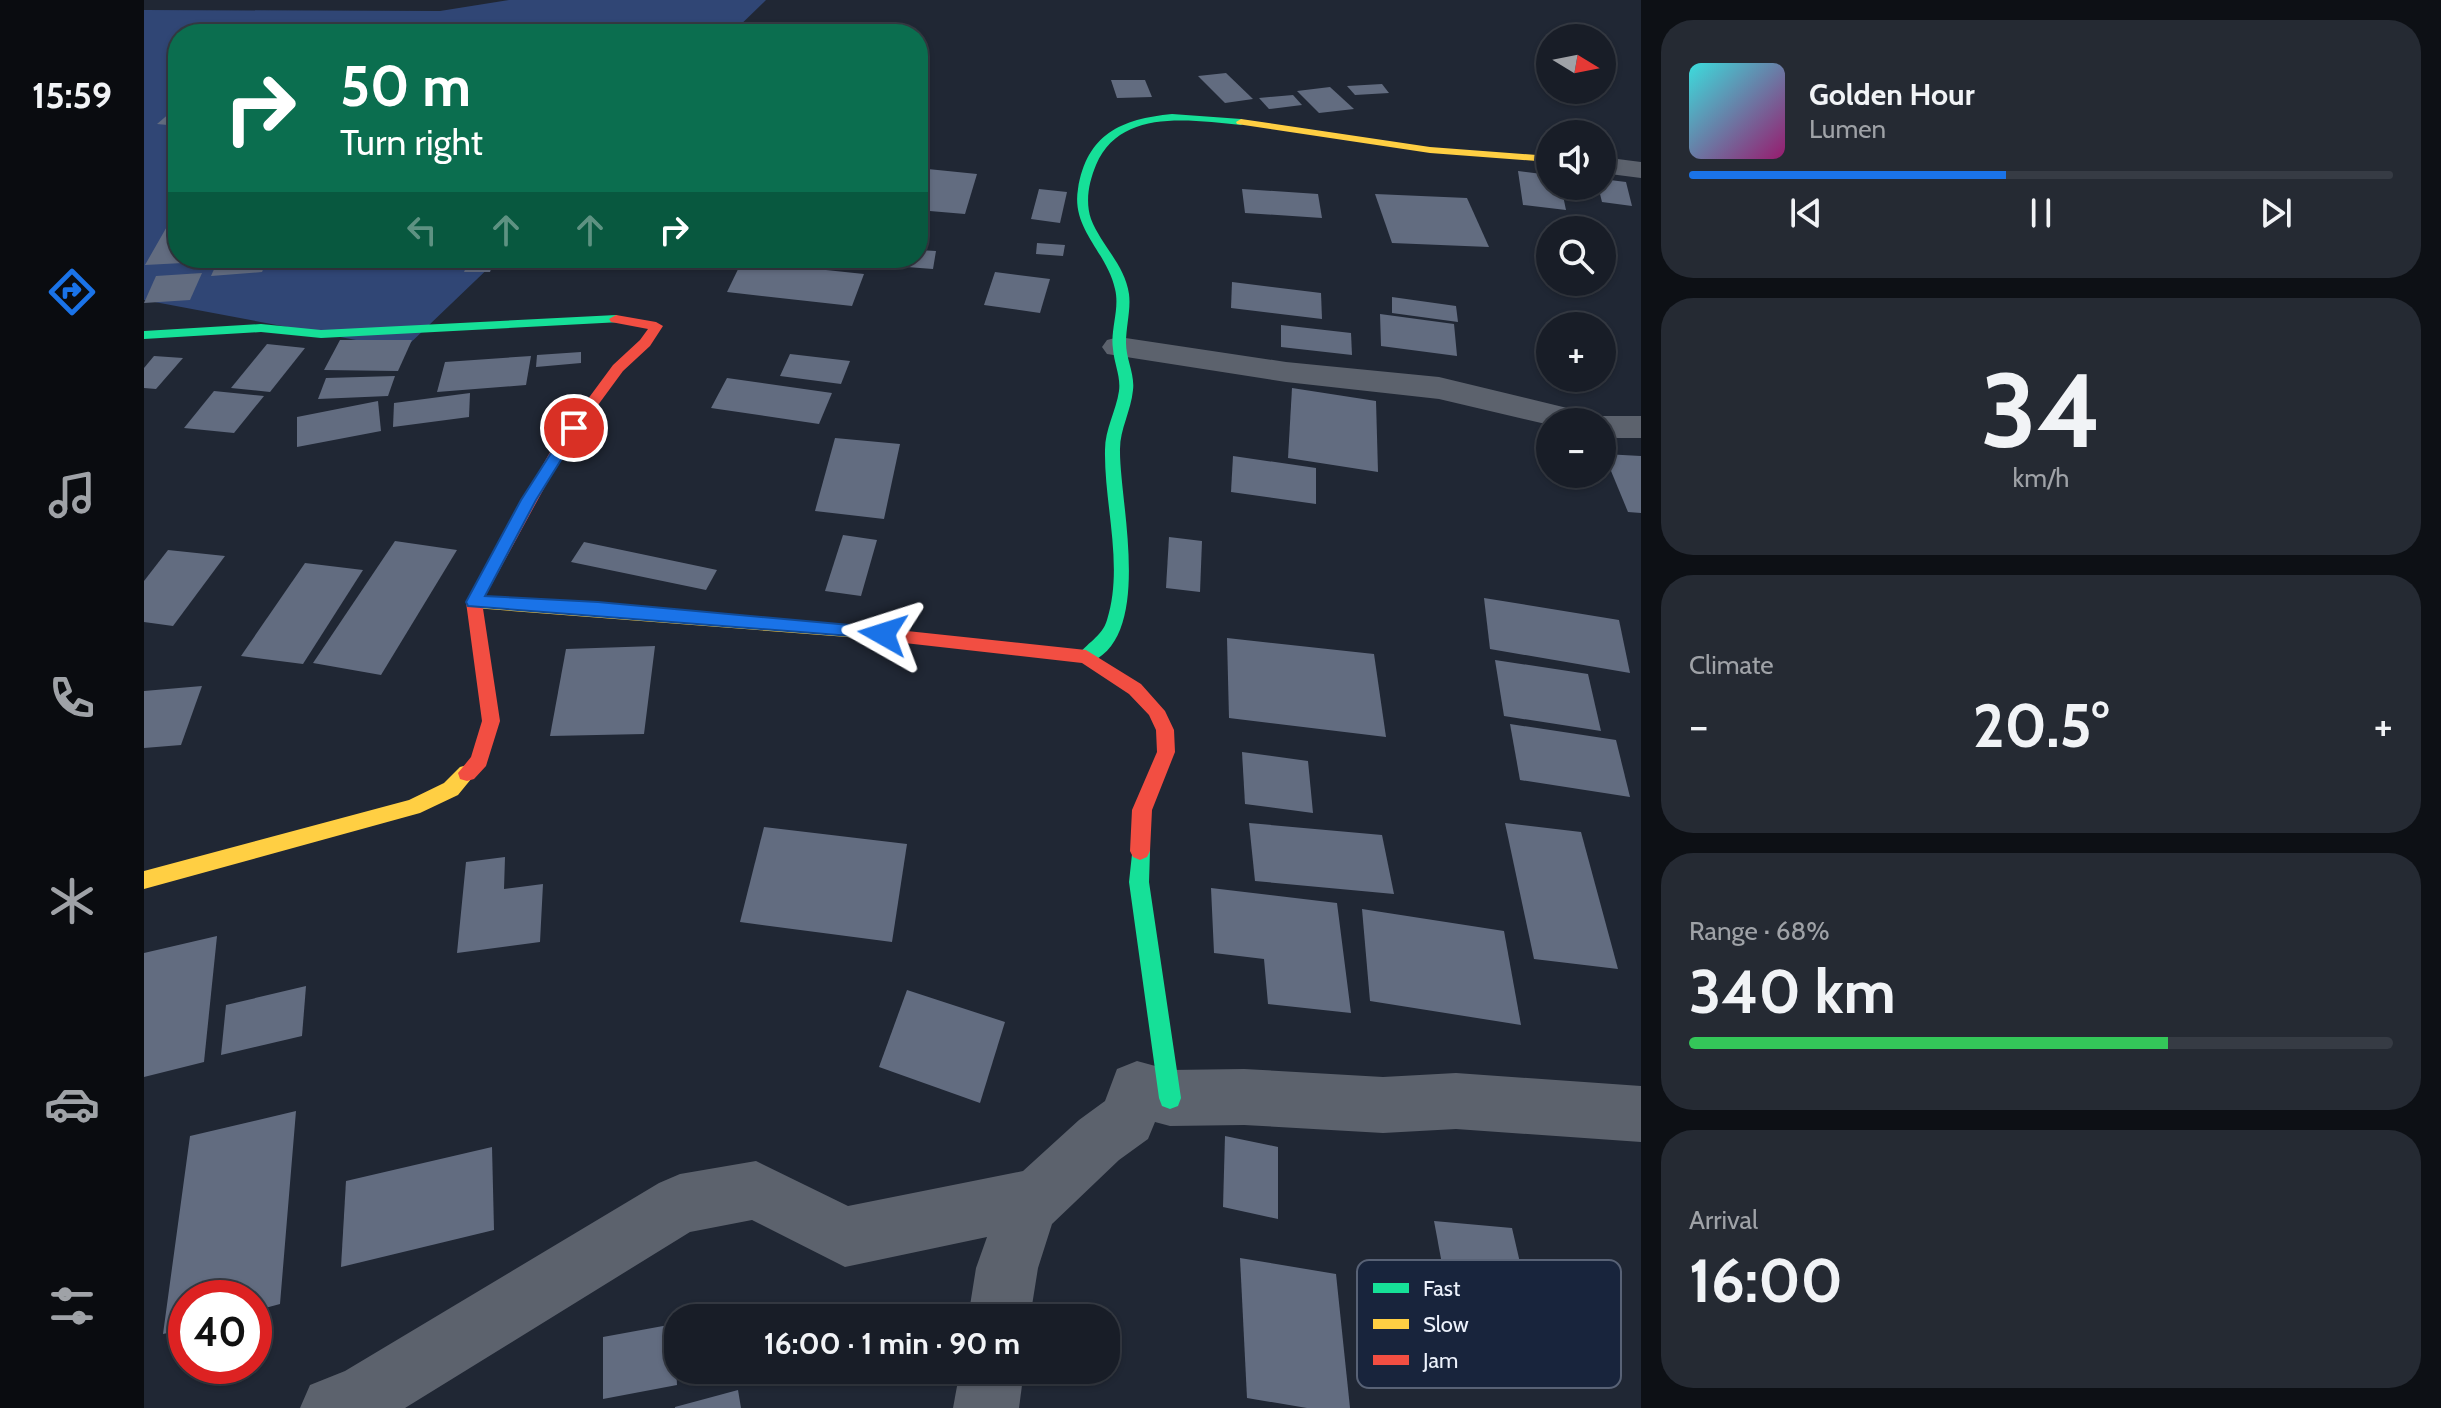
<!DOCTYPE html>
<html lang="en">
<head>
<meta charset="utf-8">
<style>
  :root { --surface:#181d27; --page:#252a33; --text:#f1f3f6; --muted:#9fa2a7; --line:#363b44; --accent:#1a73e8 }
  body { margin:0; font-family:Cabin,sans-serif; background:var(--page); color:var(--text); height:100vh; display:flex; flex-direction:column; font-size:30px; white-space:nowrap }
  * { box-sizing:border-box; margin:0 }
  p { font-size:26px; color:var(--muted) }
  .icon { flex:none; width:44px; height:44px; fill:none; stroke:currentColor; stroke-width:2; stroke-linecap:round; stroke-linejoin:round }
  .map { position:relative; flex:1; overflow:hidden }
  .details { display:flex; flex-direction:column; gap:20px; padding:20px; background:#0d1015; width:800px }
  .details>* { flex:none }
  .hud { position:absolute; left:24px; top:24px; width:760px; height:244px; border-radius:32px; box-shadow:0 2px 6px #0004,0 0 0 2px var(--line); background:#0b6e4f; color:#fff; overflow:hidden }
  .needle { width:52px; rotate:100deg }
  .fabs { position:absolute; left:1392px; top:24px; display:grid; gap:16px }
  .fabs a { display:grid; place-items:center; width:80px; height:80px; border-radius:50%; background:var(--surface); box-shadow:0 2px 6px #0004,0 0 0 2px var(--line); font-size:40px }
  .speed { position:absolute; left:24px; top:1280px; display:flex; gap:16px; font-size:40px; font-weight:700; text-align:center }
  .speed>* { display:grid; place-content:center; width:104px; height:104px; border-radius:50%; background:var(--surface); box-shadow:0 2px 6px #0004,0 0 0 2px var(--line); line-height:1 }
  .speed .limit { border:12px solid #d22; background:#fff; color:#111 }
  .pin { position:absolute; display:grid; place-items:center; width:68px; height:68px; color:#fff; margin:-34px; border:4px solid #fff; border-radius:50%; box-shadow:0 2px 8px #0007 }
  .me { position:absolute; width:88px; margin:-44px; rotate:276deg; stroke-linejoin:round; filter:drop-shadow(0 0 6px #0008) }
  .turn { display:flex; align-items:center; gap:28px; height:168px; padding:0 40px; font-size:36px }
  .turn .icon { width:104px; height:104px; stroke-width:2.5 }
  .turn b { display:block; font-size:56px; line-height:68px }
  .lanes { display:flex; align-items:center; height:76px; padding:0 40px; background:#0003; justify-content:center; gap:40px; direction:ltr }
  .lanes .off { opacity:.35 }
  .big { font-size:60px; font-weight:700; line-height:1.1 }
  .details .tile { flex:1; display:flex; flex-direction:column; justify-content:center; gap:12px; min-width:0; padding:0 28px; border-radius:32px; background:var(--page) }
  .details .dial { align-items:center; gap:0 }
  .dial b { font-size:104px; line-height:1 }
  .song { display:flex; align-items:center; gap:24px }
  .cover { width:96px; height:96px; border-radius:12px; background:linear-gradient(135deg,hsl(180 70% 55%),hsl(320 70% 35%)) }
  .played { height:8px; border-radius:4px; background:linear-gradient(90deg,var(--accent) 45%,var(--line) 45%) }
  .keys { display:flex; justify-content:space-around; direction:ltr }
  .heat { display:flex; justify-content:space-between; align-items:center; font-size:44px; direction:ltr }
  .charge { height:12px; border-radius:6px; background:linear-gradient(90deg,#34c759 68%,var(--line) 0) }
  .trip { position:absolute; left:520px; top:1304px; width:456px; height:80px; border-radius:32px; background:var(--surface); box-shadow:0 2px 6px #0004,0 0 0 2px var(--line); font-weight:700; line-height:80px; text-align:center }
  main { display:flex; flex:1; min-height:0 }
  .tabs { display:flex; flex-direction:column; width:144px; justify-content:space-around; align-items:center; background:#0a0c10; color:var(--muted) }
  .tabs .icon { width:56px; height:56px }
  .tabs .current { color:var(--accent) }
  .tabs b { font-size:36px; color:var(--text) }
  .map>svg:first-child { display:block }
  .green { fill:#304675 }
  .building { fill:#626c80 }
  .lines { fill:none; stroke-linecap:round; stroke-linejoin:round }
  .street { fill:#5c626d; fill-rule:evenodd }
  .fast { fill:#16e098; fill-rule:evenodd }
  .slow { fill:#ffcf43; fill-rule:evenodd }
  .jam { fill:#f24e42; fill-rule:evenodd }
  .route { fill:#1a73e8; stroke:#114b97; stroke-width:2 }
  .key { fill:#18243c; stroke:#586276; stroke-width:2 }
  .key-label { font-size:22px; fill:#edf2fc }
</style>
</head>
<body>
<main>
<nav class="tabs">
<b>15:59</b>
<svg class="icon current" aria-label="directions" viewBox="0 0 24 24"><path d="M12 3l9 9-9 9-9-9zM9 14v-3h6M13 9l2 2-2 2"/></svg>
<svg class="icon" aria-label="music" viewBox="0 0 24 24"><path d="M9 18V5l10-2v13"/><circle cx="6" cy="18" r="3"/><circle cx="16" cy="16" r="3"/></svg>
<svg class="icon" aria-label="phone" viewBox="0 0 24 24"><path d="M5 4h4l2 5-3 2q2 4 5 5l2-3 5 2v4C11 20 4 13 5 4z"/></svg>
<svg class="icon" aria-label="climate" viewBox="0 0 24 24"><path d="M12 3v18M4 7l16 10M4 17L20 7"/></svg>
<svg class="icon" aria-label="car" viewBox="0 0 24 24"><path d="M5 17H2v-5l4-1 3-4h7l3 4 3 1v5h-3M9 17h6M6 11h13"/><circle cx="7" cy="17" r="2"/><circle cx="17" cy="17" r="2"/></svg>
<svg class="icon" aria-label="filters" viewBox="0 0 24 24"><path d="M4 7h16M4 17h16"/><circle cx="9" cy="7" r="2"/><circle cx="15" cy="17" r="2"/></svg>
</nav>
<div class="map">
<svg width="1497" height="1408" viewBox="0 0 1497 1408">
  <rect width="100%" height="100%" fill="#202734"/>
  <path class="green" d="M 365,0 L 622,0 L 587,34 L 34,34 L 34,258 L 355,258 L 260,349 L 0,300 L 0,10 L 296,11 Z"/>
  <g class="building">
    <path d="M 1082,73 L 1109,99 L 1081,103 L 1054,76 Z"/>
    <path d="M 967,80 L 1001,80 L 1008,97 L 973,98 Z"/>
    <path d="M 1238,84 L 1245,93 L 1211,95 L 1203,86 Z"/>
    <path d="M 1186,87 L 1210,109 L 1175,113 L 1153,91 Z"/>
    <path d="M 1149,95 L 1158,105 L 1125,109 L 1115,98 Z"/>
    <path d="M 34,106 L 34,126 L 13,124 Z"/>
    <path d="M 774,168 L 833,174 L 821,214 L 774,210 Z"/>
    <path d="M 1374,171 L 1406,175 L 1406,186 L 1417,186 L 1422,210 L 1379,205 Z"/>
    <path d="M 1458,179 L 1482,182 L 1488,206 L 1458,202 L 1454,186 L 1458,186 Z"/>
    <path d="M 895,189 L 923,192 L 916,223 L 887,219 Z"/>
    <path d="M 1098,189 L 1174,194 L 1178,218 L 1101,213 Z"/>
    <path d="M 1231,194 L 1323,198 L 1345,247 L 1248,243 Z"/>
    <path d="M 34,222 L 34,258 L 60,258 L 58,262 L 1,265 L 25,223 Z"/>
    <path d="M 893,243 L 921,245 L 919,256 L 892,254 Z"/>
    <path d="M 774,250 L 792,251 L 789,269 L 737,265 L 738,258 L 774,258 Z"/>
    <path d="M 75,258 L 124,258 L 118,272 L 67,276 Z"/>
    <path d="M 326,258 L 351,258 L 346,272 L 320,272 Z"/>
    <path d="M 598,261 L 720,274 L 708,306 L 583,292 Z"/>
    <path d="M 851,272 L 906,279 L 896,313 L 840,305 Z"/>
    <path d="M 58,273 L 46,300 L 0,303 L 12,276 Z"/>
    <path d="M 1088,282 L 1177,293 L 1178,319 L 1087,308 Z"/>
    <path d="M 1248,297 L 1312,306 L 1314,322 L 1248,313 Z"/>
    <path d="M 1236,314 L 1310,324 L 1313,356 L 1237,346 Z"/>
    <path d="M 1137,325 L 1207,333 L 1208,355 L 1137,347 Z"/>
    <path d="M 196,340 L 268,340 L 254,371 L 180,370 Z"/>
    <path d="M 123,344 L 161,348 L 126,392 L 87,388 Z"/>
    <path d="M 437,352 L 437,363 L 392,367 L 393,355 Z"/>
    <path d="M 646,354 L 706,361 L 697,384 L 636,376 Z"/>
    <path d="M 10,356 L 39,358 L 12,389 L 0,388 L 0,368 Z"/>
    <path d="M 387,356 L 382,385 L 293,392 L 301,362 Z"/>
    <path d="M 251,376 L 244,396 L 174,399 L 182,378 Z"/>
    <path d="M 583,378 L 688,393 L 675,424 L 567,408 Z"/>
    <path d="M 1148,388 L 1232,401 L 1234,472 L 1144,458 Z"/>
    <path d="M 70,391 L 120,396 L 90,433 L 40,428 Z"/>
    <path d="M 326,393 L 325,417 L 249,427 L 250,403 Z"/>
    <path d="M 234,401 L 237,431 L 153,447 L 153,417 Z"/>
    <path d="M 691,438 L 756,444 L 740,519 L 671,511 Z"/>
    <path d="M 1460,454 L 1497,456 L 1497,513 L 1484,512 Z"/>
    <path d="M 1089,456 L 1172,468 L 1172,504 L 1087,492 Z"/>
    <path d="M 699,535 L 733,540 L 717,596 L 681,591 Z"/>
    <path d="M 1025,537 L 1058,541 L 1056,592 L 1022,588 Z"/>
    <path d="M 251,541 L 313,550 L 237,675 L 169,663 Z"/>
    <path d="M 440,542 L 573,570 L 562,590 L 427,562 Z"/>
    <path d="M 24,550 L 81,556 L 29,626 L 0,622 L 0,581 Z"/>
    <path d="M 161,563 L 219,570 L 159,664 L 97,656 Z"/>
    <path d="M 1340,598 L 1475,620 L 1486,673 L 1346,649 Z"/>
    <path d="M 1083,638 L 1230,654 L 1242,737 L 1085,718 Z"/>
    <path d="M 511,646 L 500,734 L 406,736 L 422,649 Z"/>
    <path d="M 1351,660 L 1444,674 L 1457,731 L 1360,716 Z"/>
    <path d="M 58,686 L 37,745 L 0,748 L 0,691 Z"/>
    <path d="M 1366,724 L 1472,740 L 1486,797 L 1376,780 Z"/>
    <path d="M 1098,752 L 1164,761 L 1169,813 L 1101,804 Z"/>
    <path d="M 1105,823 L 1238,835 L 1250,894 L 1111,881 Z"/>
    <path d="M 1361,823 L 1437,832 L 1474,969 L 1390,959 Z"/>
    <path d="M 620,827 L 763,844 L 748,942 L 596,922 Z"/>
    <path d="M 361,857 L 360,889 L 399,884 L 396,942 L 313,953 L 322,862 Z"/>
    <path d="M 1067,888 L 1193,903 L 1207,1013 L 1124,1004 L 1120,959 L 1070,953 Z"/>
    <path d="M 1218,909 L 1360,931 L 1377,1025 L 1226,1001 Z"/>
    <path d="M 73,936 L 60,1062 L 0,1077 L 0,953 Z"/>
    <path d="M 162,986 L 158,1036 L 77,1055 L 82,1005 Z"/>
    <path d="M 763,990 L 861,1022 L 836,1103 L 735,1067 Z"/>
    <path d="M 152,1111 L 136,1304 L 110,1311 L 110,1298 L 42,1298 L 42,1329 L 19,1334 L 46,1136 Z"/>
    <path d="M 1081,1136 L 1134,1147 L 1134,1219 L 1079,1207 Z"/>
    <path d="M 348,1147 L 350,1230 L 197,1267 L 202,1181 Z"/>
    <path d="M 1290,1221 L 1368,1228 L 1398,1358 L 1314,1350 Z"/>
    <path d="M 1096,1258 L 1192,1274 L 1206,1408 L 1163,1408 L 1103,1398 Z"/>
    <path d="M 530,1324 L 533,1385 L 459,1399 L 459,1337 Z"/>
    <path d="M 594,1390 L 597,1408 L 531,1408 L 531,1407 Z"/>
  </g>
  <g class="lines">
    <g class="street">
      <path d="M 1458,157 L 1497,162 L 1497,178 L 1458,173 Z"/>
      <path d="M 975,337 L 1142,362 L 1295,377 L 1456,416 L 1497,416 L 1497,438 L 1458,438 L 1458,422 L 1406,422 L 1406,425 L 1295,399 L 1142,382 L 963,354 L 958,347 L 963,340 Z"/>
      <path d="M 993,1061 L 1026,1070 L 1100,1069 L 1239,1077 L 1312,1073 L 1497,1086 L 1497,1142 L 1312,1129 L 1239,1133 L 1100,1125 L 1026,1126 L 1011,1122 L 1004,1139 L 975,1160 L 908,1224 L 894,1268 L 886,1318 L 824,1318 L 832,1268 L 843,1237 L 701,1267 L 608,1220 L 546,1232 L 261,1408 L 156,1408 L 166,1385 L 201,1371 L 515,1183 L 536,1174 L 612,1161 L 704,1206 L 879,1171 L 935,1120 L 961,1101 L 973,1069 Z"/>
      <path d="M 816,1370 L 880,1370 L 875,1408 L 809,1408 Z"/>
    </g>
    <g class="fast">
      <path d="M 1028,114 L 1097,119 L 1102,122 L 1097,125 C 1046,120 976,108 952,165 C 945,182 941,201 947,219 C 957,245 981,265 985,294 C 987,310 982,326 982,343 C 982,359 991,374 989,390 C 987,411 976,429 976,449 C 975,502 1012,641 942,664 L 933,657 C 942,643 958,637 963,620 C 980,566 960,505 961,450 C 961,429 972,411 975,391 C 977,377 970,363 969,349 C 966,329 976,309 971,289 C 963,252 927,229 934,189 C 943,134 977,119 1028,114 Z"/>
      <path d="M 472,315 L 479,319 L 477,322 L 177,338 L 117,332 L 0,339 L 0,331 L 117,324 L 177,330 Z"/>
      <path d="M 996,842 L 1003,845 L 1006,851 L 1005,882 L 1037,1098 L 1034,1106 L 1026,1109 L 1018,1106 L 1015,1098 L 985,882 L 989,845 Z"/>
    </g>
    <g class="slow">
      <path d="M 1097,119 L 1286,147 L 1406,156 L 1406,162 L 1286,153 L 1093,124 L 1092,122 Z"/>
      <path d="M 330,596 L 716,626 L 725,632 L 716,638 L 330,608 L 322,602 Z"/>
      <path d="M 323,765 L 330,767 L 332,773 L 314,795 L 276,813 L 0,889 L 0,871 L 265,800 L 300,783 L 316,767 Z"/>
    </g>
    <g class="jam">
      <path d="M 472,315 L 512,322 L 519,326 L 506,346 L 479,371 L 421,450 L 338,602 L 356,721 L 342,766 L 330,779 L 323,781 L 316,779 L 314,773 L 327,757 L 338,721 L 322,602 L 410,445 L 469,365 L 496,340 L 504,329 L 467,322 L 465,319 Z"/>
      <path d="M 716,626 L 942,650 L 997,684 L 1021,711 L 1030,730 L 1031,752 L 1008,810 L 1006,851 L 1003,857 L 996,860 L 989,857 L 986,851 L 988,810 L 1013,752 L 1012,730 L 1005,715 L 985,694 L 938,663 L 716,638 L 707,632 Z"/>
    </g>
  </g>
  <path class="route" d="M 430,423 L 437,428 L 392,500 L 341,596 L 454,602 L 739,628 L 747,634 L 745,639 L 324,606 L 322,602 L 377,500 L 425,425 Z"/>
  <rect x="1213" y="1260" width="264" height="128" rx="12" class="key"/>
  <rect x="1229" y="1283" width="36" height="10" fill="#16e098"/>
  <rect x="1229" y="1319" width="36" height="10" fill="#ffcf43"/>
  <rect x="1229" y="1355" width="36" height="10" fill="#f24e42"/>
  <g class="key-label">
    <text x="1279" y="1296">Fast</text>
    <text x="1279" y="1332">Slow</text>
    <text x="1279" y="1368">Jam</text>
  </g>
</svg>
<div class="fabs">
<a><svg class="needle" viewBox="-14 -14 28 28"><path d="M0-13l5 13h-10z" fill="#e53935"/><path d="M0 13l5-13h-10z" fill="#9fa2a7"/></svg></a>
<a><svg class="icon" aria-label="sound" viewBox="0 0 24 24"><path d="M4 9h4l5-4v14l-5-4H4zM17 9q2 3 0 6"/></svg></a>
<a><svg class="icon" aria-label="search" viewBox="0 0 24 24"><circle cx="10" cy="10" r="6"/><path d="M15 15l6 6"/></svg></a>
<a>+</a>
<a>−</a>
</div>
<div class="speed"><div class="limit">40</div></div>
<div class="pin" style="left:430px;top:428px;background:#d93025"><svg class="icon" aria-label="arrive" viewBox="0 0 24 24"><path d="M6 21V4h12l-3 4 3 4H6"/></svg></div>
<svg class="me" style="left:739px;top:634px" viewBox="-20 -20 40 40"><path d="M0-17L14 15 0 8-14 15z" fill="#1a73e8" stroke="#fff" stroke-width="4"/></svg>
<div class="trip">16:00 · 1 min · 90 m</div>
<div class="hud">
<div class="turn"><svg class="icon" aria-label="right" viewBox="0 0 24 24"><path d="M7 20v-9h11M14 6l5 5-5 5"/></svg><div><b>50 m</b>Turn right</div></div>
<div class="lanes"><svg class="icon off" aria-label="left" viewBox="0 0 24 24"><path d="M17 20v-9H6M10 6l-5 5 5 5"/></svg><svg class="icon off" aria-label="ahead" viewBox="0 0 24 24"><path d="M12 20V5M6 11l6-6 6 6"/></svg><svg class="icon off" aria-label="ahead" viewBox="0 0 24 24"><path d="M12 20V5M6 11l6-6 6 6"/></svg><svg class="icon" aria-label="right" viewBox="0 0 24 24"><path d="M7 20v-9h11M14 6l5 5-5 5"/></svg></div>
</div>
</div>
<section class="details">
<div class="tile">
<div class="song"><i class="cover"></i><div><b>Golden Hour</b><p>Lumen</p></div></div>
<div class="played"></div>
<div class="keys"><svg class="icon" aria-label="previous" viewBox="0 0 24 24"><path d="M18 5L8 12l10 7zM5 5v14"/></svg><svg class="icon" aria-label="pause" viewBox="0 0 24 24"><path d="M8 5v14M16 5v14"/></svg><svg class="icon" aria-label="next" viewBox="0 0 24 24"><path d="M6 5l10 7-10 7zM19 5v14"/></svg></div>
</div>
<div class="tile dial"><b>34</b><p>km/h</p></div>
<div class="tile"><p>Climate</p>
<div class="heat"><a>−</a><b class="big">20.5°</b><a>+</a></div>
</div>
<div class="tile"><p>Range · 68%</p><b class="big">340 km</b><div class="charge"></div></div>
<div class="tile"><p>Arrival</p><b class="big">16:00</b></div>
</section>
</main>
</body>
</html>
